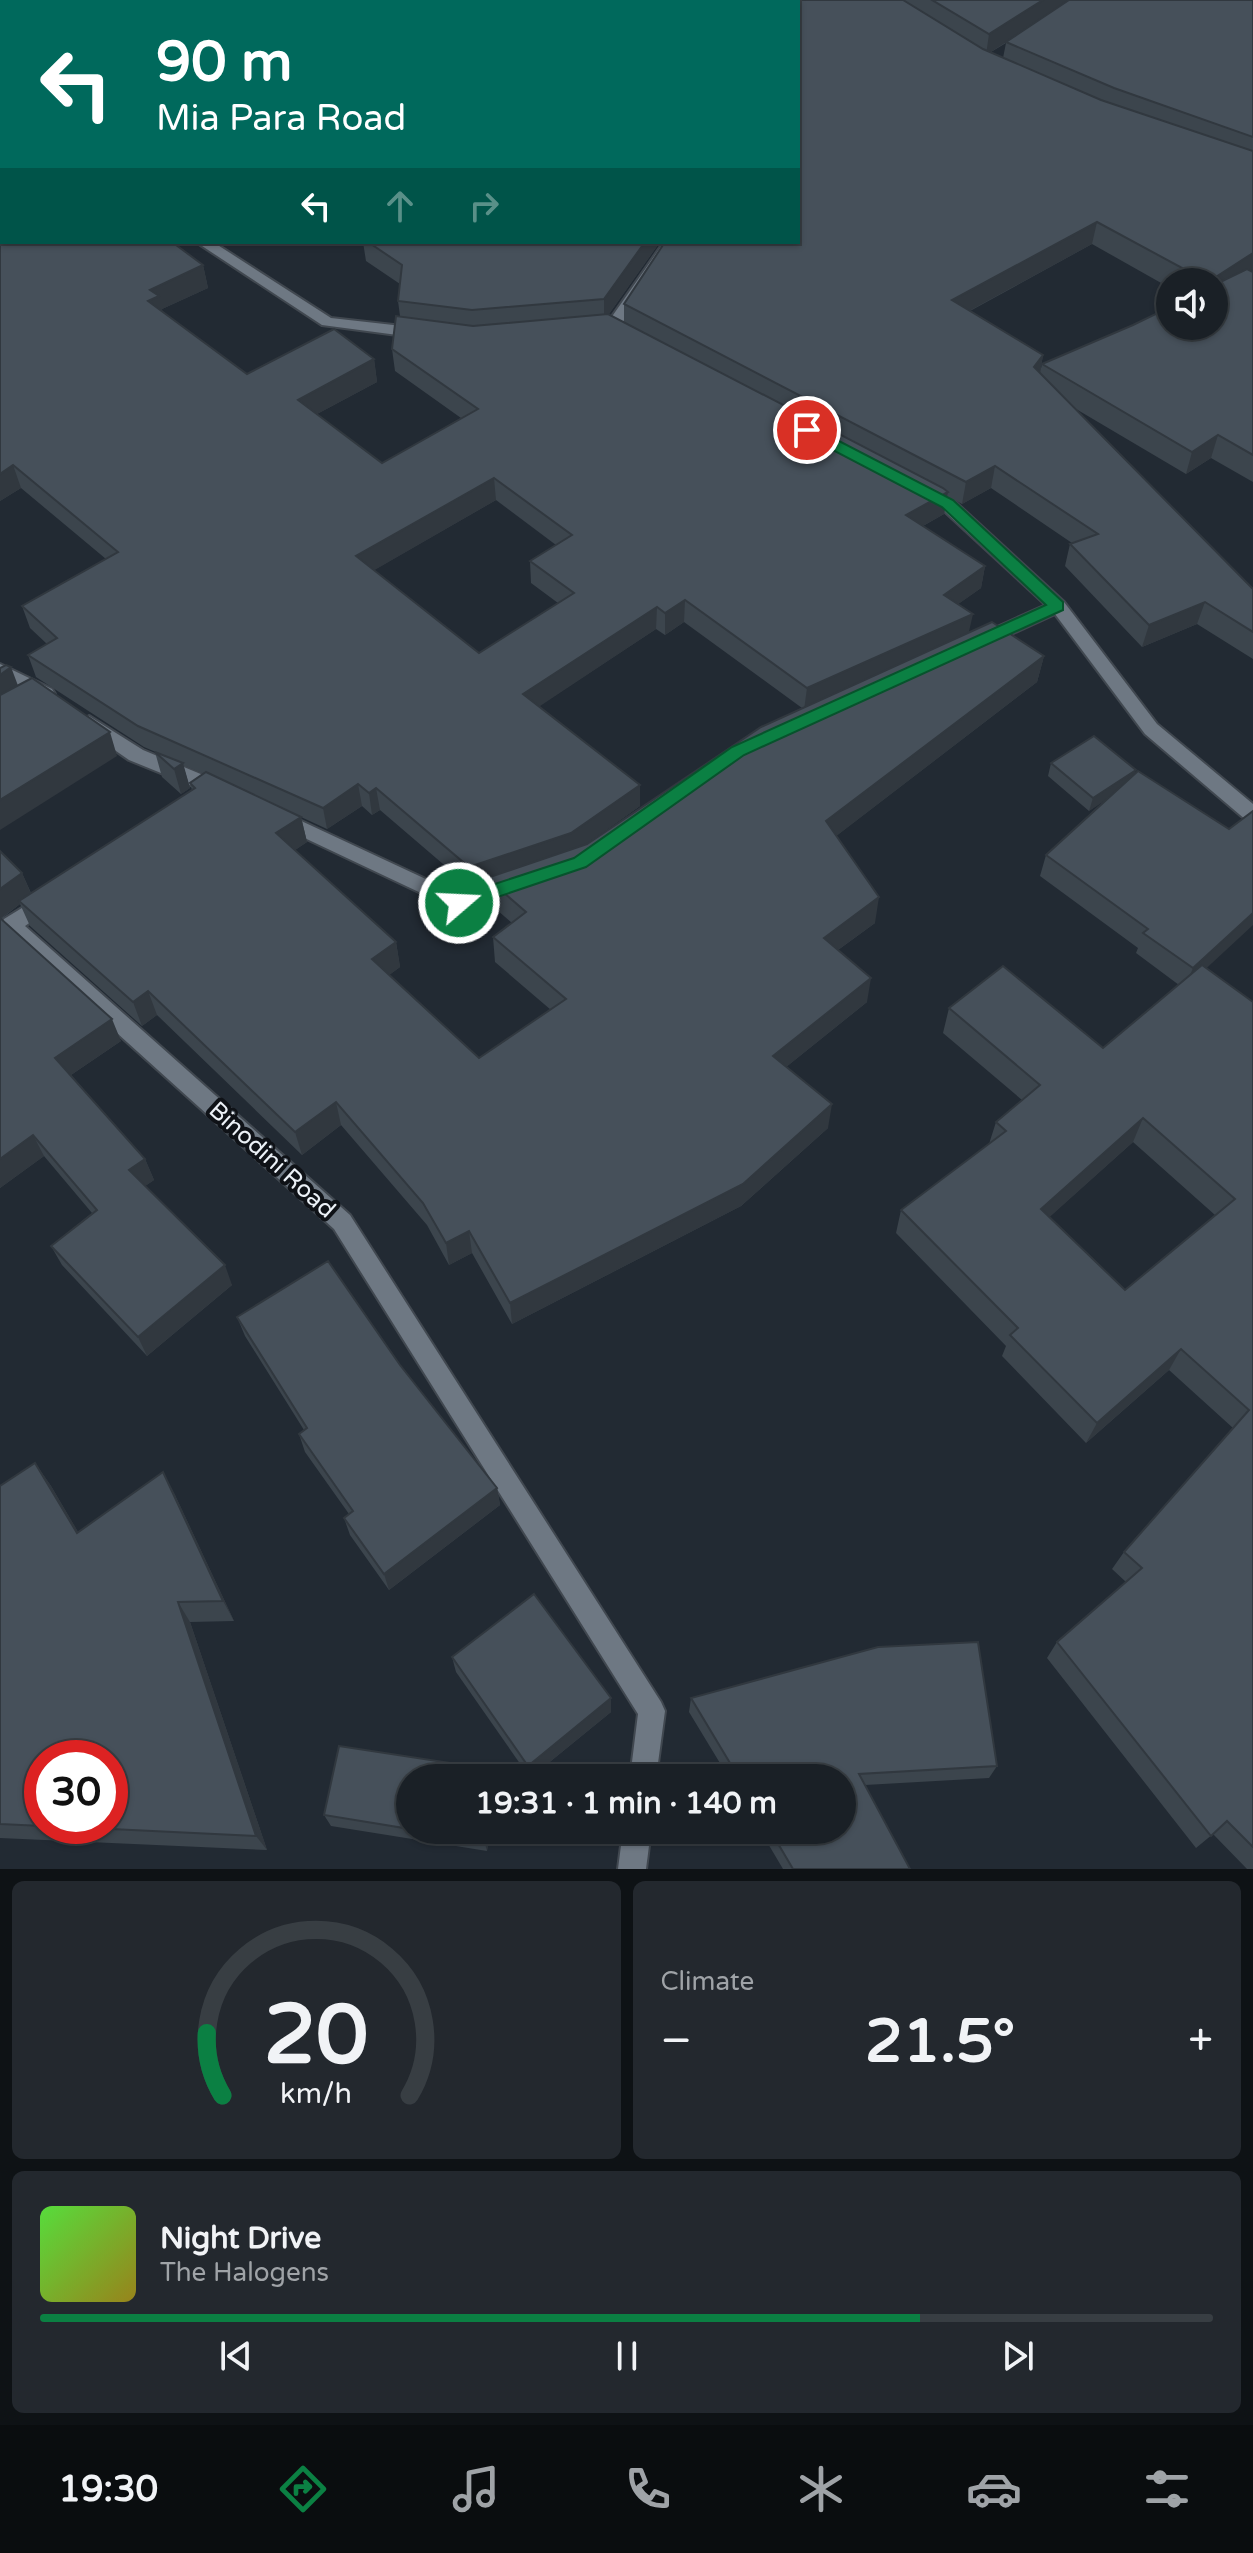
<!DOCTYPE html>
<html lang="en">
<head>
<meta charset="utf-8">
<style>
  :root { --surface:#1a2026; --page:#23282e; --text:#f1f3f6; --muted:#9fa3a7; --line:#383e43; --accent:#0b8043 }
  body { margin:0; font-family:"Varela Round",sans-serif; background:var(--page); color:var(--text); height:100vh; display:flex; flex-direction:column; font-size:30px; white-space:nowrap }
  * { box-sizing:border-box; margin:0 }
  p { font-size:26px; color:var(--muted) }
  .icon { flex:none; width:44px; height:44px; fill:none; stroke:currentColor; stroke-width:2; stroke-linecap:round; stroke-linejoin:round }
  .map { position:relative; height:1869px; overflow:hidden }
  .side { display:flex; flex-direction:column; gap:12px; padding:12px; background:#0e1215; flex:1 }
  .side>* { flex:none }
  .guide { position:absolute; left:0px; top:0px; width:800px; height:244px; box-shadow:0 2px 6px #0004,0 0 0 2px var(--line); background:#00695c; color:#fff; overflow:hidden }
  .controls { position:absolute; left:1156px; top:268px; display:grid; gap:16px }
  .controls a { display:grid; place-items:center; width:72px; height:72px; border-radius:50%; background:var(--surface); box-shadow:0 2px 6px #0004,0 0 0 2px var(--line); font-size:40px }
  .speed { position:absolute; left:24px; top:1740px; display:flex; gap:16px; font-size:40px; font-weight:700; text-align:center }
  .speed>* { display:grid; place-content:center; width:104px; height:104px; border-radius:50%; background:var(--surface); box-shadow:0 2px 6px #0004,0 0 0 2px var(--line); line-height:1 }
  .speed .limit { border:12px solid #d22; background:#fff; color:#111 }
  .pin { position:absolute; display:grid; place-items:center; width:68px; height:68px; color:#fff; margin:-34px; border:4px solid #fff; border-radius:50%; box-shadow:0 2px 8px #0007 }
  .me { position:absolute; width:88px; margin:-44px; rotate:71deg; stroke-linejoin:round; filter:drop-shadow(0 0 6px #0008) }
  .turn { display:flex; align-items:center; gap:28px; height:168px; padding:0 24px; font-size:36px }
  .turn .icon { width:104px; height:104px; stroke-width:2.5 }
  .turn b { display:block; font-size:56px; line-height:68px }
  .lanes { display:flex; align-items:center; height:76px; padding:0 24px; background:#0003; justify-content:center; gap:40px; direction:ltr }
  .lanes .off { opacity:.35 }
  .big { font-size:60px; font-weight:800; line-height:1.1 }
  .side .tile { flex:1; display:flex; flex-direction:column; justify-content:center; gap:12px; min-width:0; padding:0 28px; border-radius:12px; background:var(--page) }
  .side .dial { align-items:center; gap:0 }
  .dial svg { height:208px; overflow:visible; fill:none; stroke:var(--line); stroke-width:7; stroke-linecap:round; text-anchor:middle }
  .dial text { fill:var(--text); stroke:none }
  .song { display:flex; align-items:center; gap:24px }
  .cover { width:96px; height:96px; border-radius:12px; background:linear-gradient(135deg,hsl(110 70% 55%),hsl(50 70% 35%)) }
  .played { height:8px; border-radius:4px; background:linear-gradient(90deg,var(--accent) 75%,var(--line) 75%) }
  .keys { display:flex; justify-content:space-around; direction:ltr }
  .heat { display:flex; justify-content:space-between; align-items:center; font-size:44px; direction:ltr }
  .side .tiles { flex:1; display:grid; gap:12px; grid-template-columns:1fr 1fr }
  .tile:last-child { grid-column:span 2 }
  .trip { position:absolute; left:396px; top:1764px; width:460px; height:80px; border-radius:40px; background:var(--surface); box-shadow:0 2px 6px #0004,0 0 0 2px var(--line); font-weight:800; line-height:80px; text-align:center }
  .tab-bar { display:flex; height:128px; justify-content:space-around; align-items:center; background:#0a0d0f; color:var(--muted) }
  .tab-bar .icon { width:56px; height:56px }
  .tab-bar .current { color:var(--accent) }
  .tab-bar b { font-size:36px; color:var(--text) }
  .map>svg:first-child { display:block }
  .lines { fill:none; stroke-linecap:round; stroke-linejoin:round }
  .minor-casing { stroke:#414850; stroke-width:4 }
  .minor { fill:#6e7883; fill-rule:evenodd }
  .wall { fill:#3c454d; fill-rule:evenodd }
  .shaded-wall { fill:#31383f }
  .building { fill:#46505a; stroke:#31383f; stroke-width:2; fill-rule:evenodd }
  .route { fill:#0b8043; stroke:#07532c; stroke-width:2 }
  .labels { text-anchor:middle; dominant-baseline:central; stroke-width:8; stroke-linejoin:round; paint-order:stroke }
  .street-label { font-size:24px; fill:#ecf1f7; stroke:#0f1217 }
</style>
</head>
<body>
<div class="map">
<svg width="1253" height="1869" viewBox="0 0 1253 1869">
  <rect width="100%" height="100%" fill="#222a33"/>
  <g class="lines">
    <g class="minor-casing">
      <g id="minor">
        <path d="M 196,242 L 213,242 L 331,318 L 420,328 L 428,333 L 420,338 L 322,325 Z"/>
        <path d="M 664,242 L 678,242 L 620,326 L 631,334 L 623,339 L 604,328 Z"/>
        <path d="M 924,487 L 953,500 L 1064,602 L 1157,724 L 1253,804 L 1253,822 L 1246,820 L 1145,734 L 1055,614 L 987,645 L 975,645 L 972,641 L 975,637 L 1046,605 L 941,508 L 916,492 Z"/>
        <path d="M 0,664 L 52,689 L 55,694 L 52,699 L 40,699 L 0,678 Z"/>
        <path d="M 89,716 L 143,750 L 227,785 L 229,790 L 220,797 L 129,760 L 83,728 L 80,723 Z"/>
        <path d="M 282,812 L 460,895 L 512,877 L 519,880 L 522,885 L 519,890 L 459,911 L 275,824 L 272,819 L 275,814 Z"/>
        <path d="M 48,892 L 55,895 L 58,900 L 55,905 L 25,926 L 350,1215 L 661,1702 L 665,1711 L 656,1778 L 630,1778 L 638,1714 L 334,1229 L 4,931 L 1,925 L 4,919 Z"/>
        <path d="M 623,1830 L 651,1830 L 646,1869 L 618,1869 Z"/>
      </g>
    </g>
    <use href="#minor" class="minor"/>
  </g>
  <g class="wall">
    <path d="M 0,0 L 1253,0 L 1253,270 L 1252,271 L 1253,272 L 1253,482 L 1211,458 L 1186,474 L 1076,409 L 1253,589 L 1253,659 L 1197,624 L 1142,647 L 1065,566 L 1070,544 L 1072,543 L 991,488 L 962,504 L 947,496 L 944,514 L 923,526 L 985,566 L 981,588 L 958,604 L 969,632 L 1044,656 L 1037,682 L 836,836 L 875,923 L 838,950 L 867,1002 L 786,1067 L 828,1128 L 741,1206 L 512,1324 L 472,1253 L 449,1265 L 427,1225 L 341,1125 L 302,1155 L 157,1015 L 142,1026 L 30,926 L 20,904 L 1,919 L 121,1041 L 71,1075 L 145,1159 L 154,1180 L 145,1186 L 232,1285 L 147,1356 L 62,1265 L 51,1246 L 92,1213 L 44,1156 L 0,1188 L 0,851 L 22,873 L 31,893 L 192,790 L 190,783 L 204,774 L 183,765 L 190,788 L 181,794 L 162,777 L 155,752 L 158,753 L 144,747 L 36,677 L 28,655 L 47,644 L 30,628 L 22,606 L 106,559 L 21,488 L 0,501 ZM 2,2 L 798,2 L 798,242 L 624,304 L 624,322 L 609,314 L 660,242 L 363,242 L 366,261 L 400,284 L 398,301 L 400,316 L 392,349 L 395,371 L 461,418 L 382,463 L 317,414 L 377,382 L 374,359 L 247,374 L 162,311 L 162,309 L 208,288 L 203,265 L 2,242 ZM 1006,43 L 1003,58 L 991,52 ZM 1092,244 L 1170,288 L 1170,282 L 1214,282 L 1170,326 L 1042,364 L 1040,373 L 1043,355 L 970,311 ZM 496,500 L 556,545 L 530,561 L 531,583 L 558,603 L 479,653 L 374,570 ZM 684,622 L 802,708 L 585,845 L 640,806 L 539,706 L 656,629 L 665,635 ZM 362,806 L 372,815 L 380,810 L 471,888 L 488,883 L 490,904 L 512,923 L 493,937 L 495,962 L 551,1010 L 479,1058 L 389,975 L 400,967 L 396,942 L 295,850 L 307,842 L 301,817 L 327,829 Z"/>
    <path d="M 1051,763 L 1135,773 L 1229,829 L 1207,968 L 1253,1002 L 1253,1869 L 1247,1869 L 1213,1834 L 1196,1848 L 1047,1658 L 1057,1642 L 1126,1582 L 1112,1569 L 1124,1552 L 1233,1428 L 1169,1370 L 1086,1443 L 1002,1356 L 1006,1346 L 896,1233 L 901,1210 L 989,1144 L 996,1122 L 1022,1100 L 943,1033 L 949,1008 L 1103,1048 L 1179,985 L 1136,953 L 1138,948 L 1040,876 L 1046,855 L 1106,799 L 1089,811 L 1048,776 ZM 1133,1142 L 1215,1215 L 1125,1290 L 1049,1217 Z"/>
    <path d="M 237,1317 L 400,1365 L 497,1488 L 500,1505 L 389,1590 L 350,1535 L 344,1518 L 349,1514 L 305,1452 L 299,1434 L 304,1430 L 245,1336 Z"/>
    <path d="M 35,1463 L 51,1486 L 78,1532 L 163,1472 L 175,1495 L 234,1621 L 190,1622 L 267,1850 L 0,1838 L 0,1486 Z"/>
    <path d="M 452,1657 L 611,1698 L 611,1712 L 530,1778 L 456,1672 Z"/>
    <path d="M 691,1698 L 997,1766 L 989,1778 L 865,1785 L 910,1869 L 783,1869 L 760,1830 L 842,1830 L 842,1778 L 729,1778 L 689,1712 Z"/>
    <path d="M 339,1746 L 496,1770 L 498,1778 L 410,1778 L 410,1830 L 490,1830 L 487,1851 L 331,1826 L 324,1815 Z"/>
  </g>
  <g class="shaded-wall">
    <path d="M 1043,0 L 1072,0 L 986,55 L 989,34 Z"/>
    <path d="M 1097,222 L 1092,244 L 949,322 L 952,300 Z"/>
    <path d="M 645,242 L 660,242 L 604,321 L 604,299 Z"/>
    <path d="M 1253,253 L 1253,270 L 1214,296 L 1214,282 L 1208,282 Z"/>
    <path d="M 203,265 L 208,288 L 162,309 L 164,318 L 148,301 L 150,290 Z"/>
    <path d="M 1043,355 L 1039,378 L 1034,367 Z"/>
    <path d="M 374,359 L 377,382 L 302,422 L 298,400 Z"/>
    <path d="M 1218,435 L 1211,458 L 1186,474 L 1192,452 Z"/>
    <path d="M 13,465 L 21,488 L 0,501 L 0,474 Z"/>
    <path d="M 995,466 L 991,488 L 962,504 L 966,482 Z"/>
    <path d="M 494,478 L 496,500 L 359,579 L 356,556 Z"/>
    <path d="M 948,492 L 944,514 L 903,537 L 906,515 Z"/>
    <path d="M 985,566 L 981,588 L 940,617 L 944,595 Z"/>
    <path d="M 685,600 L 684,622 L 665,635 L 665,613 Z"/>
    <path d="M 1205,602 L 1197,624 L 1142,647 L 1149,625 Z"/>
    <path d="M 657,607 L 656,629 L 525,716 L 523,694 Z"/>
    <path d="M 973,614 L 968,636 L 804,710 L 807,688 Z"/>
    <path d="M 1044,656 L 1037,682 L 822,847 L 826,821 Z"/>
    <path d="M 11,667 L 20,691 L 0,705 L 0,675 Z"/>
    <path d="M 110,732 L 117,756 L 0,830 L 0,800 Z"/>
    <path d="M 183,763 L 190,788 L 181,794 L 174,769 Z"/>
    <path d="M 1136,770 L 1132,783 L 1089,811 L 1093,798 Z"/>
    <path d="M 358,784 L 362,806 L 327,829 L 323,808 Z"/>
    <path d="M 640,785 L 640,806 L 572,854 L 487,878 L 488,883 L 471,888 L 469,867 Z"/>
    <path d="M 376,788 L 380,810 L 372,815 L 369,793 Z"/>
    <path d="M 301,817 L 307,842 L 282,859 L 276,833 Z"/>
    <path d="M 22,873 L 32,896 L 19,901 L 20,904 L 1,918 L 0,921 L 0,889 Z"/>
    <path d="M 879,897 L 875,923 L 820,963 L 824,938 Z"/>
    <path d="M 1253,913 L 1253,925 L 1184,989 L 1193,968 Z"/>
    <path d="M 396,942 L 400,967 L 377,984 L 372,959 Z"/>
    <path d="M 871,978 L 867,1002 L 770,1080 L 773,1056 Z"/>
    <path d="M 148,991 L 157,1015 L 142,1026 L 133,1002 Z"/>
    <path d="M 112,1019 L 121,1041 L 65,1079 L 55,1058 Z"/>
    <path d="M 336,1102 L 341,1125 L 302,1155 L 295,1132 Z"/>
    <path d="M 832,1104 L 828,1128 L 741,1206 L 512,1324 L 510,1303 Z"/>
    <path d="M 1143,1118 L 1133,1142 L 1033,1232 L 1041,1209 Z"/>
    <path d="M 33,1135 L 44,1156 L 0,1188 L 0,1159 Z"/>
    <path d="M 145,1159 L 154,1180 L 138,1191 L 129,1170 Z"/>
    <path d="M 469,1231 L 472,1253 L 449,1265 L 446,1243 Z"/>
    <path d="M 225,1265 L 232,1285 L 147,1356 L 138,1337 Z"/>
    <path d="M 1181,1349 L 1169,1370 L 1086,1443 L 1097,1423 Z"/>
    <path d="M 35,1463 L 51,1486 L 91,1554 L 77,1533 Z"/>
    <path d="M 163,1472 L 175,1495 L 234,1621 L 223,1601 Z"/>
    <path d="M 497,1488 L 500,1505 L 389,1590 L 384,1574 Z"/>
    <path d="M 178,1602 L 190,1622 L 267,1850 L 256,1836 Z"/>
    <path d="M 611,1698 L 611,1712 L 530,1778 L 528,1766 Z"/>
    <path d="M 485,1830 L 490,1830 L 487,1851 L 484,1840 Z"/>
  </g>
  <g class="building">
    <path d="M 0,0 L 903,0 L 983,49 L 1101,100 L 1253,151 L 1253,253 L 1208,282 L 1097,222 L 952,300 L 1043,355 L 1034,367 L 1253,589 L 1253,632 L 1205,602 L 1149,625 L 1070,544 L 1098,534 L 995,466 L 966,482 L 624,304 L 665,242 L 798,242 L 798,2 L 2,2 L 2,242 L 172,242 L 203,265 L 150,290 L 159,296 L 148,301 L 247,374 L 334,329 L 374,359 L 298,400 L 382,463 L 478,409 L 392,349 L 396,316 L 473,326 L 608,314 L 943,488 L 948,492 L 906,515 L 985,566 L 944,595 L 973,614 L 807,688 L 685,600 L 665,613 L 657,607 L 523,694 L 640,785 L 571,833 L 469,867 L 376,788 L 369,793 L 358,784 L 323,808 L 138,726 L 28,655 L 57,638 L 22,606 L 118,552 L 13,465 L 0,474 ZM 494,478 L 572,535 L 530,561 L 574,593 L 479,653 L 356,556 Z"/>
    <path d="M 932,0 L 1043,0 L 989,34 Z"/>
    <path d="M 1069,0 L 1253,0 L 1253,137 L 1114,88 L 1006,42 Z"/>
    <path d="M 368,242 L 645,242 L 604,299 L 472,310 L 398,301 L 402,265 Z"/>
    <path d="M 1247,269 L 1253,272 L 1253,455 L 1218,435 L 1192,452 L 1042,364 L 1133,325 L 1170,307 L 1170,326 L 1214,326 L 1214,285 Z"/>
    <path d="M 992,622 L 1044,656 L 826,821 L 879,897 L 824,938 L 871,978 L 773,1056 L 832,1104 L 743,1184 L 510,1303 L 469,1231 L 446,1243 L 423,1203 L 336,1102 L 295,1132 L 148,991 L 133,1002 L 19,901 L 195,788 L 190,783 L 206,772 L 301,817 L 276,833 L 396,942 L 372,959 L 479,1058 L 566,999 L 493,937 L 526,912 L 487,878 L 587,844 L 761,727 Z"/>
    <path d="M 6,665 L 11,667 L 0,675 L 0,668 Z"/>
    <path d="M 32,678 L 110,732 L 0,800 L 0,695 Z"/>
    <path d="M 1094,736 L 1136,770 L 1093,798 L 1051,763 Z"/>
    <path d="M 155,752 L 183,763 L 174,769 Z"/>
    <path d="M 1138,771 L 1229,829 L 1253,811 L 1253,913 L 1193,968 L 1143,933 L 1148,929 L 1046,855 Z"/>
    <path d="M 0,851 L 22,873 L 0,889 Z"/>
    <path d="M 0,918 L 112,1019 L 55,1058 L 145,1159 L 129,1170 L 225,1265 L 138,1337 L 51,1246 L 97,1210 L 33,1135 L 0,1159 Z"/>
    <path d="M 1202,965 L 1253,1002 L 1253,1847 L 1227,1821 L 1211,1836 L 1057,1642 L 1142,1568 L 1124,1552 L 1249,1410 L 1181,1349 L 1097,1423 L 1010,1335 L 1018,1328 L 901,1210 L 1006,1131 L 996,1122 L 1040,1085 L 949,1008 L 1003,966 L 1103,1048 ZM 1143,1118 L 1235,1199 L 1125,1290 L 1041,1209 Z"/>
    <path d="M 328,1261 L 400,1365 L 497,1488 L 384,1574 L 344,1518 L 353,1511 L 299,1434 L 307,1428 L 237,1317 Z"/>
    <path d="M 35,1463 L 77,1533 L 163,1472 L 223,1601 L 178,1602 L 256,1836 L 49,1826 L 110,1826 L 110,1758 L 42,1758 L 42,1826 L 0,1824 L 0,1486 Z"/>
    <path d="M 534,1594 L 611,1698 L 528,1766 L 452,1657 Z"/>
    <path d="M 978,1642 L 997,1766 L 859,1774 L 910,1869 L 793,1869 L 770,1830 L 842,1830 L 842,1778 L 739,1778 L 691,1698 L 878,1647 Z"/>
    <path d="M 339,1746 L 496,1770 L 494,1778 L 410,1778 L 410,1829 L 324,1815 Z"/>
    <path d="M 419,1830 L 485,1830 L 484,1840 Z"/>
  </g>
  <path class="route" d="M 802,427 L 812,427 L 953,500 L 1063,602 L 1063,610 L 744,755 L 586,867 L 459,910 L 452,908 L 452,898 L 574,858 L 732,747 L 1046,605 L 942,507 L 802,434 Z"/>
  <g class="labels">
    <g class="street-label">
      <text transform="translate(272 1160) rotate(42)">Binodini Road</text>
    </g>
  </g>
</svg>
<div class="controls">
<a><svg class="icon" aria-label="sound" viewBox="0 0 24 24"><path d="M4 9h4l5-4v14l-5-4H4zM17 9q2 3 0 6"/></svg></a>
</div>
<div class="speed"><div class="limit">30</div></div>
<div class="pin" style="left:807px;top:430px;background:#d93025"><svg class="icon" aria-label="arrive" viewBox="0 0 24 24"><path d="M6 21V4h12l-3 4 3 4H6"/></svg></div>
<svg class="me" style="left:459px;top:903px" viewBox="-20 -20 40 40"><circle r="17" fill="#0b8043" stroke="#fff" stroke-width="3"/><path d="M0-11L8 9 0 5-8 9z" fill="#fff"/></svg>
<div class="trip">19:31 · 1 min · 140 m</div>
<div class="guide">
<div class="turn"><svg class="icon" aria-label="left" viewBox="0 0 24 24"><path d="M17 20v-9H6M10 6l-5 5 5 5"/></svg><div><b>90 m</b>Mia Para Road</div></div>
<div class="lanes"><svg class="icon" aria-label="left" viewBox="0 0 24 24"><path d="M17 20v-9H6M10 6l-5 5 5 5"/></svg><svg class="icon off" aria-label="ahead" viewBox="0 0 24 24"><path d="M12 20V5M6 11l6-6 6 6"/></svg><svg class="icon off" aria-label="right" viewBox="0 0 24 24"><path d="M7 20v-9h11M14 6l5 5-5 5"/></svg></div>
</div>
</div>
<section class="side">
<div class="tiles">
<div class="tile dial"><svg viewBox="0 0 100 80">
<path d="M14 69A42 42 0 1 1 86 69"/>
<path d="M14 69A42 42 0 0 1 8 45" stroke="#0b8043"/>
<text x="50" y="56" font-size="32" font-weight="700">20</text>
<text x="50" y="72" font-size="11">km/h</text>
</svg></div>
<div class="tile"><p>Climate</p>
<div class="heat"><a>−</a><b class="big">21.5°</b><a>+</a></div>
</div>
<div class="tile">
<div class="song"><i class="cover"></i><div><b>Night Drive</b><p>The Halogens</p></div></div>
<div class="played"></div>
<div class="keys"><svg class="icon" aria-label="previous" viewBox="0 0 24 24"><path d="M18 5L8 12l10 7zM5 5v14"/></svg><svg class="icon" aria-label="pause" viewBox="0 0 24 24"><path d="M8 5v14M16 5v14"/></svg><svg class="icon" aria-label="next" viewBox="0 0 24 24"><path d="M6 5l10 7-10 7zM19 5v14"/></svg></div>
</div>
</div>
</section>
<nav class="tab-bar">
<b>19:30</b>
<svg class="icon current" aria-label="directions" viewBox="0 0 24 24"><path d="M12 3l9 9-9 9-9-9zM9 14v-3h6M13 9l2 2-2 2"/></svg>
<svg class="icon" aria-label="music" viewBox="0 0 24 24"><path d="M9 18V5l10-2v13"/><circle cx="6" cy="18" r="3"/><circle cx="16" cy="16" r="3"/></svg>
<svg class="icon" aria-label="phone" viewBox="0 0 24 24"><path d="M5 4h4l2 5-3 2q2 4 5 5l2-3 5 2v4C11 20 4 13 5 4z"/></svg>
<svg class="icon" aria-label="climate" viewBox="0 0 24 24"><path d="M12 3v18M4 7l16 10M4 17L20 7"/></svg>
<svg class="icon" aria-label="car" viewBox="0 0 24 24"><path d="M5 17H2v-5l4-1 3-4h7l3 4 3 1v5h-3M9 17h6M6 11h13"/><circle cx="7" cy="17" r="2"/><circle cx="17" cy="17" r="2"/></svg>
<svg class="icon" aria-label="filters" viewBox="0 0 24 24"><path d="M4 7h16M4 17h16"/><circle cx="9" cy="7" r="2"/><circle cx="15" cy="17" r="2"/></svg>
</nav>
</body>
</html>
